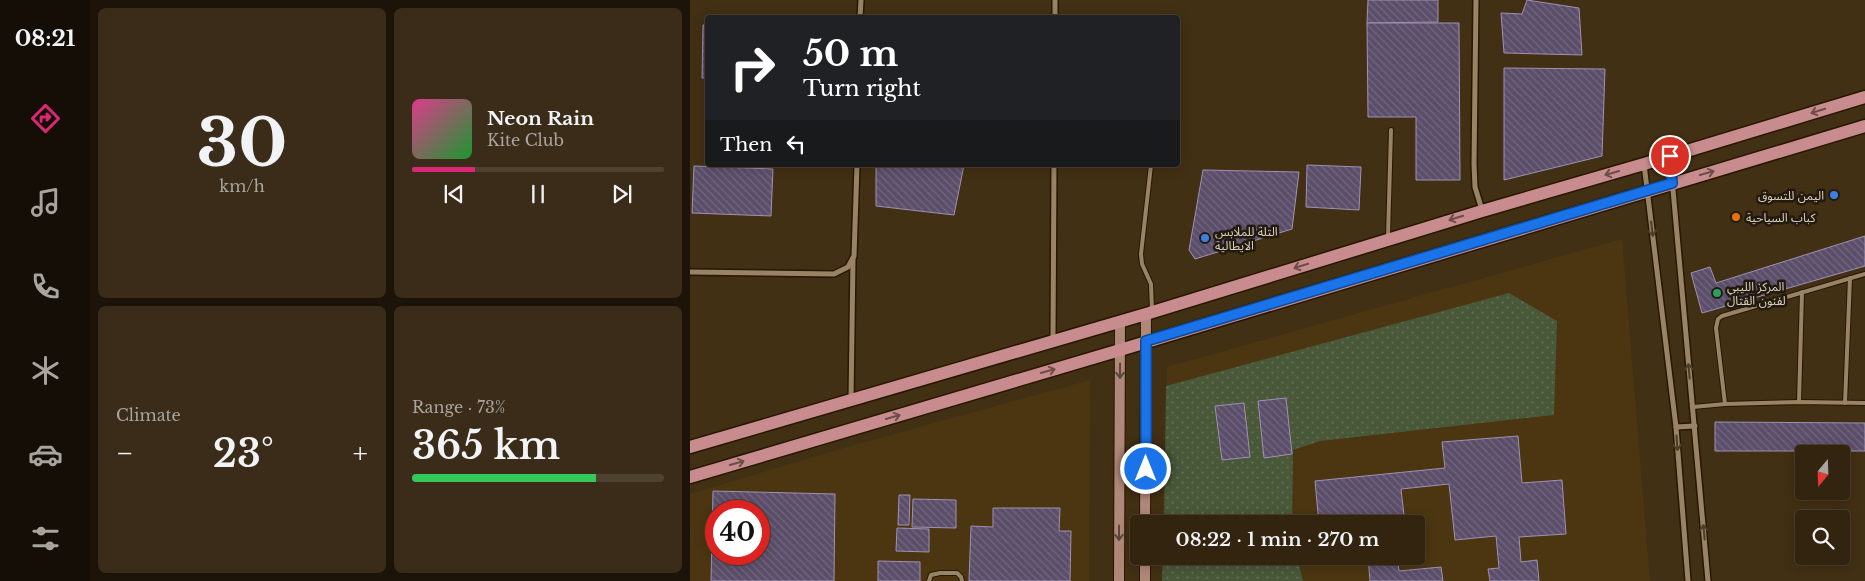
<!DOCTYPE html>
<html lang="en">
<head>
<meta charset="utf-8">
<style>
  :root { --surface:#32240f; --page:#3a2c18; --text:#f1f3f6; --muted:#a8a49e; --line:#4d412f; --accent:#db2777 }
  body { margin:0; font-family:"Libre Baskerville","Noto Sans Arabic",serif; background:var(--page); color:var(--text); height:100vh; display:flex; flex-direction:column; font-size:19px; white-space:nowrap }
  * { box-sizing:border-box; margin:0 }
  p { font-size:16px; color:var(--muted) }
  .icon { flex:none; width:28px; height:28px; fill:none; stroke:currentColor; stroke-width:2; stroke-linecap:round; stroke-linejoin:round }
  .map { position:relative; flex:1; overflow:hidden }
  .side { display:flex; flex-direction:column; gap:8px; padding:8px; background:#1c1408; width:600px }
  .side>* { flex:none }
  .guide { position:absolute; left:15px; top:15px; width:475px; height:152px; border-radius:5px; box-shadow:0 2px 12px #0003,0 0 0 1px var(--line); background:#202124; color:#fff; overflow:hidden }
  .needle { width:32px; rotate:199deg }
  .buttons { position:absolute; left:1105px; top:445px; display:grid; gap:10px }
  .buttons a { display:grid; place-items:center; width:55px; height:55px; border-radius:5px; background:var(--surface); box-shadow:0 2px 12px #0003,0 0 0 1px var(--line); font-size:25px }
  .speed { position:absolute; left:15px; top:500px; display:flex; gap:10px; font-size:25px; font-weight:700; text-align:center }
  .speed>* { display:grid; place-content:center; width:65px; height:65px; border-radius:50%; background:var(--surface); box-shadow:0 2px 12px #0003,0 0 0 1px var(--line); line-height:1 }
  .speed .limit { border:8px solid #d22; background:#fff; color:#111 }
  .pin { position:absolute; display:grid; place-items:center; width:42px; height:42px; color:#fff; margin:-21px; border:2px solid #fff; border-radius:50%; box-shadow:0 1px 5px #0007 }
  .me { position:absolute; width:55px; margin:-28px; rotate:0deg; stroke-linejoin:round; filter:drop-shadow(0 0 4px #0008) }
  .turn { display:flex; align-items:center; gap:18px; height:105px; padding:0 15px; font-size:22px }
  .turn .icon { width:65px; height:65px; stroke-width:2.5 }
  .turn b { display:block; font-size:35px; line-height:42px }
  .then { display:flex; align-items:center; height:48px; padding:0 15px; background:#0003; gap:10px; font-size:19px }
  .big { font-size:38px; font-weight:600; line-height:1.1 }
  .side .widget { flex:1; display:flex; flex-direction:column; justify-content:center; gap:8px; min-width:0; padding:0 18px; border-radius:8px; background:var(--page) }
  .side .dial { align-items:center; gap:0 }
  .dial b { font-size:65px; line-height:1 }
  .song { display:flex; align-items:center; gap:15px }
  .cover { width:60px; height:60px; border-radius:8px; background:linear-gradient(135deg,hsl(330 70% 55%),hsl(130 70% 35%)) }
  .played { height:5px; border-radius:2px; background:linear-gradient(90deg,var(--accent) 25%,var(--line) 25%) }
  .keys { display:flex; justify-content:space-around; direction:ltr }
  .heat { display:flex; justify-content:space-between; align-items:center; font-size:28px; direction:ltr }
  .charge { height:8px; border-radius:4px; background:linear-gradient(90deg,#34c759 73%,var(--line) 0) }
  .side .tiles { flex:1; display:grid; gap:8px; grid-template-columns:repeat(2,1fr) }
  .trip { position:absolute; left:440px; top:515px; width:295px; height:50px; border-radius:5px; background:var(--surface); box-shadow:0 2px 12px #0003,0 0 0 1px var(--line); font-weight:600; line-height:50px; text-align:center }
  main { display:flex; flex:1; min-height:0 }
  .menu { display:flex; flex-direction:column; width:90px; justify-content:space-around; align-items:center; background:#140e06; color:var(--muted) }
  .menu .icon { width:35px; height:35px }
  .menu .selected { color:var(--accent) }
  .menu b { font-size:22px; color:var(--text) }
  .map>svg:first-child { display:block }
  .built { fill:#4b3611; fill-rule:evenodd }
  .grass { fill:url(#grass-dots) }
  .building { fill:url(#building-back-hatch); stroke:#9f91b2; fill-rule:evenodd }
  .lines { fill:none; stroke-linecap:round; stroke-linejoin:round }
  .lane-casing { stroke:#281700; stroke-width:6 }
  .street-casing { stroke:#281700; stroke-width:8 }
  .secondary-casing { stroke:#281700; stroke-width:12 }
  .primary-casing { stroke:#281700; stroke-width:15 }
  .lane { stroke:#988365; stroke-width:4 }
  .street { stroke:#988365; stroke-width:5 }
  .secondary { stroke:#b08879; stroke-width:10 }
  .primary { stroke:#c88c8e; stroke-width:12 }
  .oneway { stroke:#6d4d48 }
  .oneway2 { stroke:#4b3f2c }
  .oneway3 { stroke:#5b4639 }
  .route-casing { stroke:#114b97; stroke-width:12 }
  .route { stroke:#1a73e8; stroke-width:9 }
  .shop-dot { fill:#3f7fe0; stroke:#221a0e; stroke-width:2 }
  .food-dot { fill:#e8710a; stroke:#221a0e; stroke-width:2 }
  .leisure-dot { fill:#2e9e5b; stroke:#221a0e; stroke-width:2 }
  .labels { text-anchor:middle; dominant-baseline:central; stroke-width:5; stroke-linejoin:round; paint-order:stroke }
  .poi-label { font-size:12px; fill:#ddd2c2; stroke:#221a0e; text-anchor:start }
</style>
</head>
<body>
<main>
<nav class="menu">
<b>08:21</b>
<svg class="icon selected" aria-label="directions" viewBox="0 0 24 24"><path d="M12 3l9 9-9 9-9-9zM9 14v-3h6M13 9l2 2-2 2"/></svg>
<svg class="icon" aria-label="music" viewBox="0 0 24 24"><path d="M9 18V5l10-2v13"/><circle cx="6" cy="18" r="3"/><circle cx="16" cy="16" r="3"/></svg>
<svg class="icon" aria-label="phone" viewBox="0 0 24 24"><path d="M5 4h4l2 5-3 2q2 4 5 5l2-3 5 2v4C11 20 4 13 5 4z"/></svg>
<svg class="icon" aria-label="climate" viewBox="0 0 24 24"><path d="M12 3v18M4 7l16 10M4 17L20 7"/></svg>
<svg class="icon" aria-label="car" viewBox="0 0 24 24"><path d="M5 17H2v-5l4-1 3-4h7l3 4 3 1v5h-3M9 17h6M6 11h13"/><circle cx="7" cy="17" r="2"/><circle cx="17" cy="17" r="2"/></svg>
<svg class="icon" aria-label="filters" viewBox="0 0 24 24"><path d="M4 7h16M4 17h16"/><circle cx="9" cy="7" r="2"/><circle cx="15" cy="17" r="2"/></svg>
</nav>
<section class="side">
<div class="tiles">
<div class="widget dial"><b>30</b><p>km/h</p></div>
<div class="widget">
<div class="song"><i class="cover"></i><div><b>Neon Rain</b><p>Kite Club</p></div></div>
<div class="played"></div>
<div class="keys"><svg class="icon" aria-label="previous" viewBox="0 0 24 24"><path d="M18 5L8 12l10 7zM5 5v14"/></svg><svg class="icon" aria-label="pause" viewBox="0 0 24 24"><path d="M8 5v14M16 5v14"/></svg><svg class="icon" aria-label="next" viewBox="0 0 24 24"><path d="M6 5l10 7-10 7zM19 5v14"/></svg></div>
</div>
<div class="widget"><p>Climate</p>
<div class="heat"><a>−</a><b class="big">23°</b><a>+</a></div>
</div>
<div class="widget"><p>Range · 73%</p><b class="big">365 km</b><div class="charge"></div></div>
</div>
</section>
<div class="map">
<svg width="1175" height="581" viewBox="0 0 1175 581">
  <defs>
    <pattern id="grass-dots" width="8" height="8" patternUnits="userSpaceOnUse" patternTransform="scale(1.25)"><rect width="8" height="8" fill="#485838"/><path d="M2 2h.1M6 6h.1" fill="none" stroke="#626f53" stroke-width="1.8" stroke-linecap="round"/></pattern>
    <pattern id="building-back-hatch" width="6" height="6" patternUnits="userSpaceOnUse" patternTransform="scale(1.25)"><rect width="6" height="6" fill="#5b4e6b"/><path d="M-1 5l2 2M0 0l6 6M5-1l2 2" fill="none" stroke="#72677e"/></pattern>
  </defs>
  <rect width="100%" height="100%" fill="#423014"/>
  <g class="built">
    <path d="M 932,239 L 960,581 L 472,581 L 472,556 L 726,556 L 726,524 L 473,524 L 477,367 Z"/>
    <path d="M 400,380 L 399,581 L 0,581 L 0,494 L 150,449 ZM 26,511 L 69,511 L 69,554 L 26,554 Z"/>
  </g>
  <g class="grass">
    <path d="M 819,293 L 867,321 L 864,415 L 630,441 L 603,450 L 602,524 L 474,524 L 476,386 Z"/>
    <path d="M 473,556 L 607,556 L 613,581 L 472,581 Z"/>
  </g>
  <g class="building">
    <path d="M 678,0 L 748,0 L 748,22 L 677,23 Z"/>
    <path d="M 837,0 L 889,8 L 892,55 L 814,53 L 811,13 L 832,14 Z"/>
    <path d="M 677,23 L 769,23 L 770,180 L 726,180 L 726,117 L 678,117 Z"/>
    <path d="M 13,25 L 18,25 L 18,78 L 12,78 Z"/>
    <path d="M 814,68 L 915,69 L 912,156 L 814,180 Z"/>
    <path d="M 186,165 L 274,165 L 264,215 L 186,206 Z"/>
    <path d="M 617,165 L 671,167 L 669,210 L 616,207 Z"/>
    <path d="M 4,166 L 83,169 L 81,216 L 2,213 Z"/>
    <path d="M 513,170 L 609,172 L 602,229 L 505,259 L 499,250 Z"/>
    <path d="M 1175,236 L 1175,266 L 1012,313 L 1001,273 L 1020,267 L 1026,283 Z"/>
    <path d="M 596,398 L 602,454 L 574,458 L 568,401 Z"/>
    <path d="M 554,403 L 560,457 L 532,460 L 525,406 Z"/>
    <path d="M 1025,422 L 1175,423 L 1175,451 L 1025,451 Z"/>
    <path d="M 828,436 L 832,483 L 872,480 L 876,534 L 829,537 L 831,562 L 847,560 L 849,581 L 800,581 L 798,569 L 809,568 L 806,536 L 765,540 L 759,484 L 711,489 L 715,524 L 629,524 L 625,481 L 755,468 L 752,442 Z"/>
    <path d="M 23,491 L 145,494 L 144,581 L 21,581 ZM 26,511 L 69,511 L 69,554 L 26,554 Z"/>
    <path d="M 209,495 L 220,495 L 219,525 L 208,525 Z"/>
    <path d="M 223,499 L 266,500 L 266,528 L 222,527 Z"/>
    <path d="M 303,508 L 370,508 L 369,531 L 381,531 L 380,581 L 279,581 L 281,526 L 303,527 Z"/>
    <path d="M 207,528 L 239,529 L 239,552 L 206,551 Z"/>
    <path d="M 633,556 L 707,556 L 709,571 L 751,567 L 753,581 L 680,581 L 678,556 L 633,561 Z"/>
    <path d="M 188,561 L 230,562 L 230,581 L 188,581 Z"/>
  </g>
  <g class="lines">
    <g class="lane-casing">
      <g id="lane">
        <path d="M 461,165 L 451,254 L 452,264 L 461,284 L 462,310"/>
        <path d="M 698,237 L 701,130"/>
        <path d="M 1109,402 L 1112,292"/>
        <path d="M 1155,403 L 1160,278"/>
        <path d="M 1035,404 L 1109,402 L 1175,403"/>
        <path d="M 1003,407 L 1035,404 L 1026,328 L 1028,319 L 1032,316 L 1175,274"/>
        <path d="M 239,581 L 241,575 L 250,573 L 267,573 L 271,577 L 272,581"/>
      </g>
    </g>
    <g class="street-casing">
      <g id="street">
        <path d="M 786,0 L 784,164 L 785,187 L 792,210"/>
        <path d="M 170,18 L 171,0"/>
        <path d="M 365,18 L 365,0"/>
        <path d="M 980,156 L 1018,581"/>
        <path d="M 954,164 L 986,427 L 998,581"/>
        <path d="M 0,272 L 144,274 L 158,267 L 164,256 L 167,165"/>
        <path d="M 363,339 L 364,165"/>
        <path d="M 161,400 L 163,258"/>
        <path d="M 986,427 L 1005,426"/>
      </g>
    </g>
    <g class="secondary-casing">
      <g id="secondary">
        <path d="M 455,524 L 456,314"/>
        <path d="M 429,581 L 430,322"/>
        <path d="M 455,581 L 455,556"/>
      </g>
    </g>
    <g class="primary-casing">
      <g id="primary">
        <path d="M 0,447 L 456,314 L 792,211 L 954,164 L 1175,97"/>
        <path d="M 0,477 L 430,350 L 1175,126"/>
      </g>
    </g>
    <use href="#lane" class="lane"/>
    <use href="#street" class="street"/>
    <use href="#secondary" class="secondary"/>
    <use href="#primary" class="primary"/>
  </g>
  <defs><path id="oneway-shaft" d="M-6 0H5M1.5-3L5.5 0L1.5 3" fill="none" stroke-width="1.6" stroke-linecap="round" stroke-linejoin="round" transform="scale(1.25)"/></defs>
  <g class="oneway">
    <use href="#oneway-shaft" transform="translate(1128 111) rotate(163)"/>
    <use href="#oneway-shaft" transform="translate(922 173) rotate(164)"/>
    <use href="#oneway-shaft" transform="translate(1017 173) rotate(-16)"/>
    <use href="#oneway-shaft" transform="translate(766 218) rotate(163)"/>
    <use href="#oneway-shaft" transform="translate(611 266) rotate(163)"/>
    <use href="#oneway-shaft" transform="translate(358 371) rotate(-16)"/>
    <use href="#oneway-shaft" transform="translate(203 417) rotate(-16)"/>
    <use href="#oneway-shaft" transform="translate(47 463) rotate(-16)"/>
  </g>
  <g class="oneway2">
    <use href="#oneway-shaft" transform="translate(962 229) rotate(83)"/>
    <use href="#oneway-shaft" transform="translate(999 371) rotate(-95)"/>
    <use href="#oneway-shaft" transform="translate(987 443) rotate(86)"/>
    <use href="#oneway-shaft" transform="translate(1014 532) rotate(-95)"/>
  </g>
  <g class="oneway3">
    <use href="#oneway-shaft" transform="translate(430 371) rotate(90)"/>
    <use href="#oneway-shaft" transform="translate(429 533) rotate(90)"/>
  </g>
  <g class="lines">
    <g class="route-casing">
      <path id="route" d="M 456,469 L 456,341 L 982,183 L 980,156"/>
    </g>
    <use href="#route" class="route"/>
  </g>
  <g class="shop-dot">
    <circle cx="1144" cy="195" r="5"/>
    <circle cx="515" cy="238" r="5"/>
  </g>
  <circle class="food-dot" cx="1046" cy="217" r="5"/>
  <circle class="leisure-dot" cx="1027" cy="293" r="5"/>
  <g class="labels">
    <g class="poi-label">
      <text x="1134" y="195" text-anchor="end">اليمن للتسوق</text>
      <text x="1056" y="217">كباب السياحية</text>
      <text x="525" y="231">التلة للملابس<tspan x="525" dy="14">الايطالية</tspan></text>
      <text x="1037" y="286">المركز الليبي<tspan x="1037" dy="14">لفنون القتال</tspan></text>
    </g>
  </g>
</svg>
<div class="buttons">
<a><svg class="needle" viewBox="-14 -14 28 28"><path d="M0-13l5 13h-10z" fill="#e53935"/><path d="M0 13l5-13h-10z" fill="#a8a49e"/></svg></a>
<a><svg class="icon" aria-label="search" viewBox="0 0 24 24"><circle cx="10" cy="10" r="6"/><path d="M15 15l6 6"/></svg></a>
</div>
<div class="speed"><div class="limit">40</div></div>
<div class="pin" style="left:980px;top:156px;background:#d93025"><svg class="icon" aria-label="arrive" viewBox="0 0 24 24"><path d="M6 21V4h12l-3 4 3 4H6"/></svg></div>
<svg class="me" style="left:456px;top:469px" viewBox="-20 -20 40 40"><circle r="17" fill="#1a73e8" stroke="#fff" stroke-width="3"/><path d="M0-11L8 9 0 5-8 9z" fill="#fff"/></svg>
<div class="trip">08:22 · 1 min · 270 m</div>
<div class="guide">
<div class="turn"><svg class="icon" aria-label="right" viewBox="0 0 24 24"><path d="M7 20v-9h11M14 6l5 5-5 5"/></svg><div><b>50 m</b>Turn right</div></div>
<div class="then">Then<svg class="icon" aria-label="left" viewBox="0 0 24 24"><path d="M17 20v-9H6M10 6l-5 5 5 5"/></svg></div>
</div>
</div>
</main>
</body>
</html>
